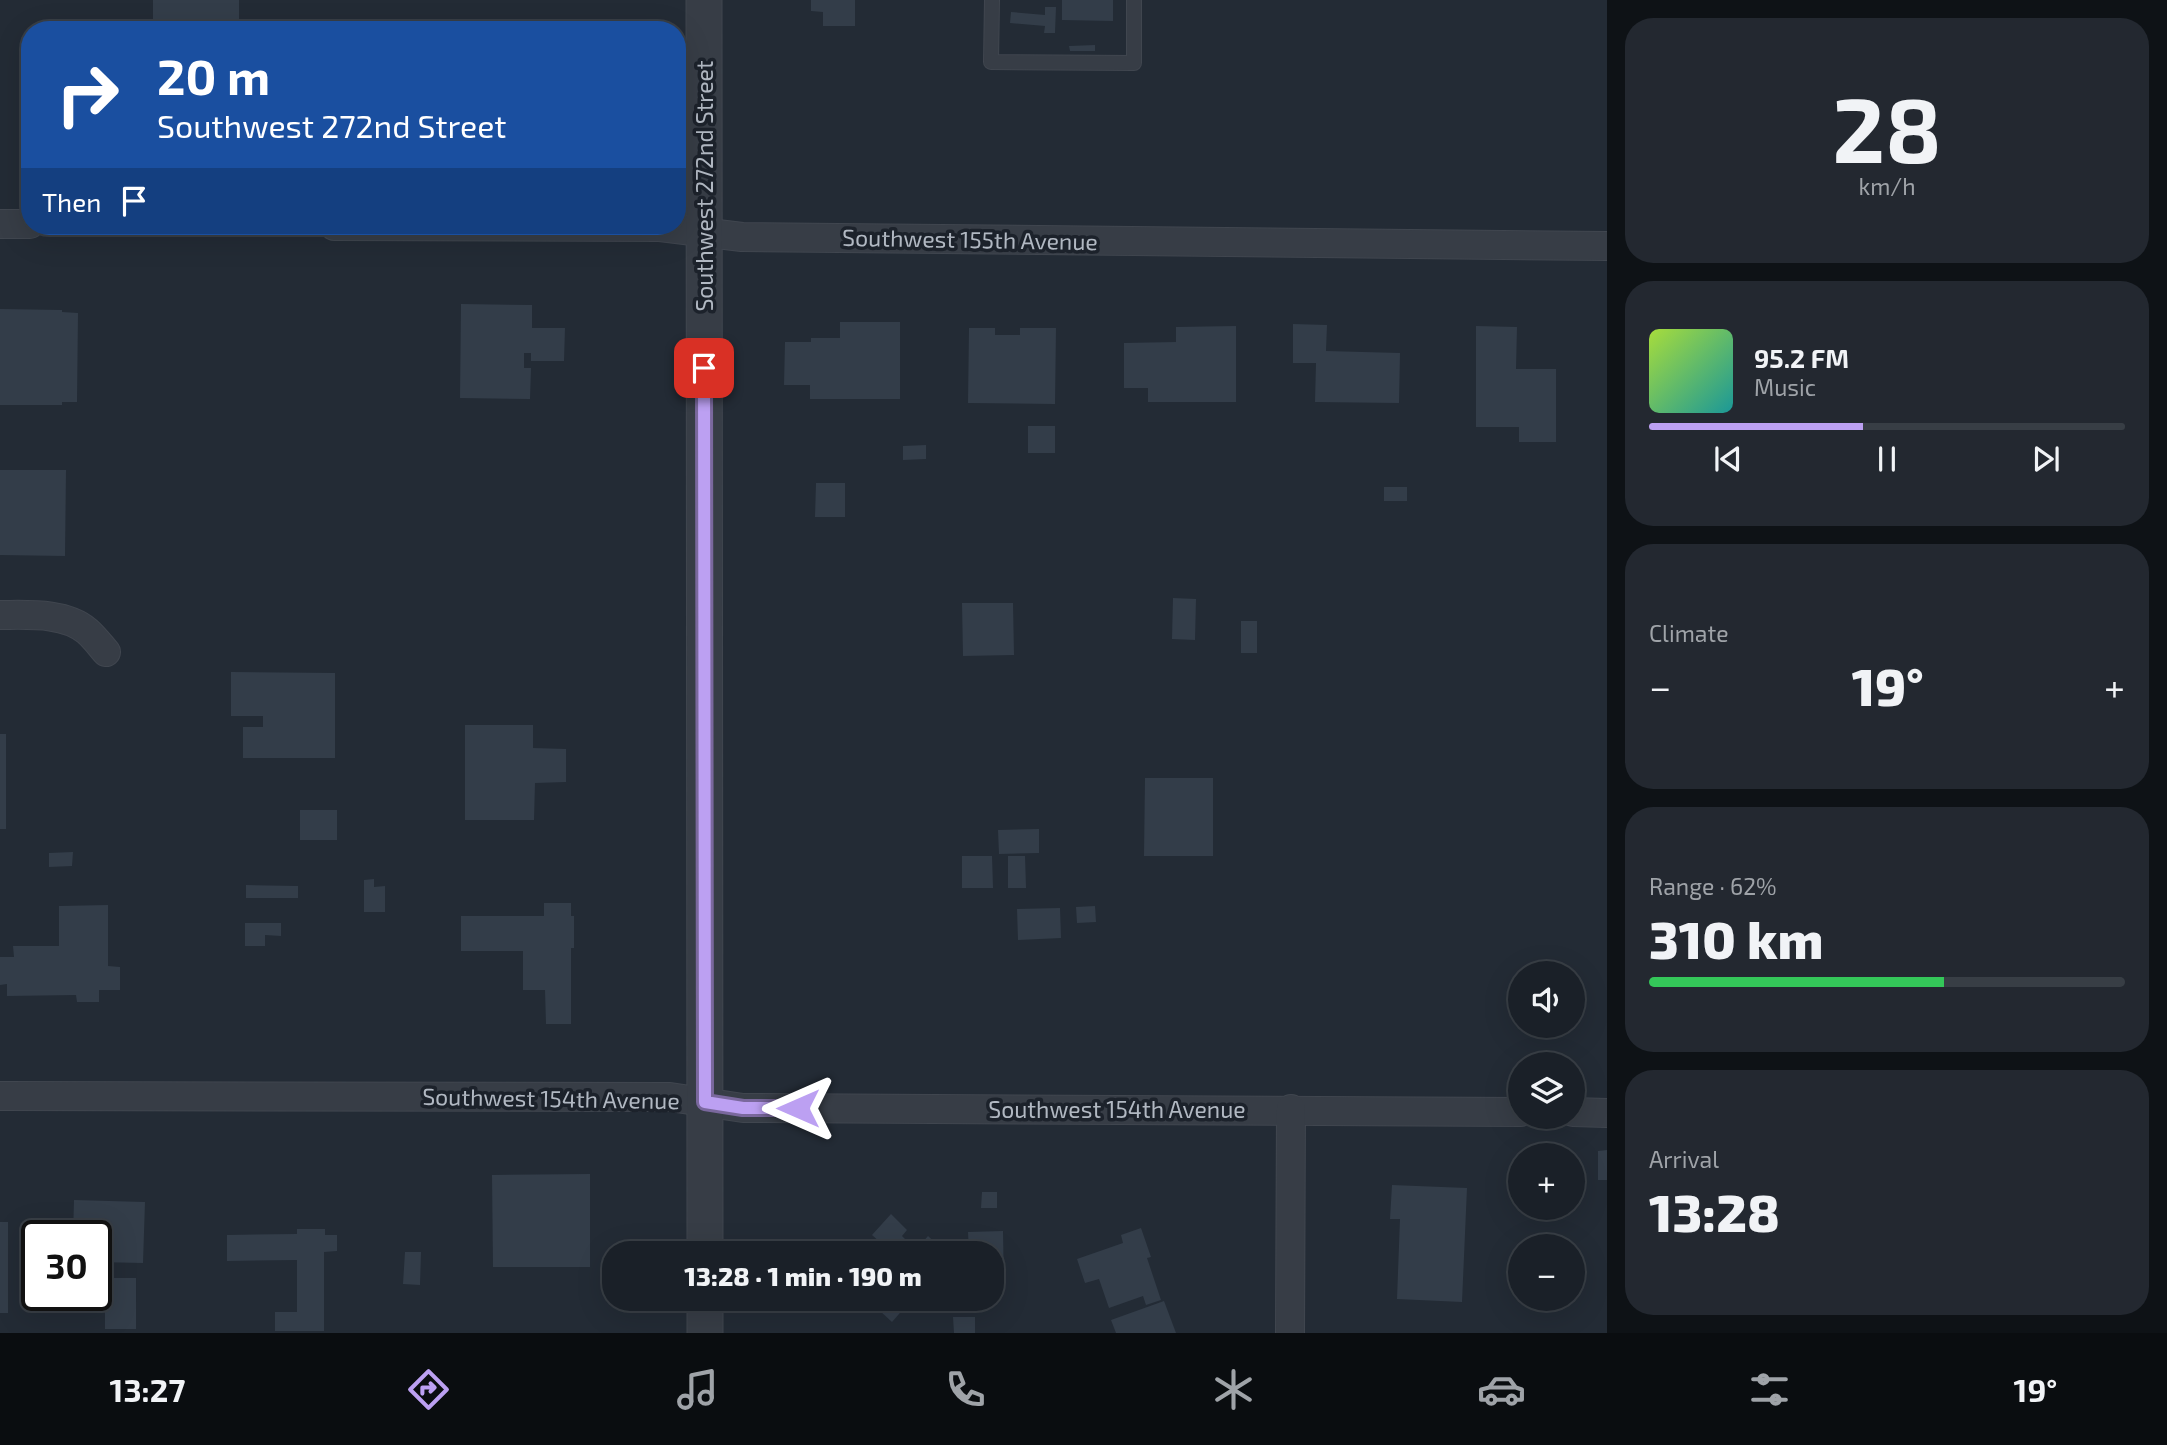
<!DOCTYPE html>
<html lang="en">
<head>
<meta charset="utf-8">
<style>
  :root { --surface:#1a2028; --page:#232830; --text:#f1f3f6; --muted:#9fa3a8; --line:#383e45; --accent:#bca0f2 }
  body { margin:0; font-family:"Exo 2",sans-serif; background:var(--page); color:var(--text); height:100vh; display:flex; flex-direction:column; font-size:26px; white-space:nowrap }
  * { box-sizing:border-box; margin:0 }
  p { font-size:23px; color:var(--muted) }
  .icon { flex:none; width:38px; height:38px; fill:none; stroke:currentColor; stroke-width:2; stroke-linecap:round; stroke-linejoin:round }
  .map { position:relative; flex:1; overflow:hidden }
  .panel { display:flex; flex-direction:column; gap:18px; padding:18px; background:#0e1216; width:560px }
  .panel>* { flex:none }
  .top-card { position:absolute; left:21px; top:21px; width:665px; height:214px; border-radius:28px; box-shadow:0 7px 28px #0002,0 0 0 2px var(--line); background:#1a4fa0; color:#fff; overflow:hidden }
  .tools { position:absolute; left:1508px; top:961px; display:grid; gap:14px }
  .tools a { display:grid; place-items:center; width:77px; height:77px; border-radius:50%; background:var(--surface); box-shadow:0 7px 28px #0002,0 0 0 2px var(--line); font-size:35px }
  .speed { position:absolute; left:21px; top:1220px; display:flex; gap:14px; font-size:35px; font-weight:700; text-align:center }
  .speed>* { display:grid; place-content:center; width:91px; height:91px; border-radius:50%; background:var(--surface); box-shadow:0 7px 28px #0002,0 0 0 2px var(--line); line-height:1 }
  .speed .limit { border:4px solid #111; border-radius:10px; background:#fff; color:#111 }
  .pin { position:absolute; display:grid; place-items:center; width:60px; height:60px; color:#fff; margin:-30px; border-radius:14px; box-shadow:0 4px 10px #0006 }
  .me { position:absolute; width:77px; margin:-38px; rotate:270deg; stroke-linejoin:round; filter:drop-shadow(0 0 5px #0008) }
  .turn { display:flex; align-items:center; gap:24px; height:147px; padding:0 21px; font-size:32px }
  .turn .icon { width:91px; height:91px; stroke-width:2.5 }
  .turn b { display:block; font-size:49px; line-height:60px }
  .then { display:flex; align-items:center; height:66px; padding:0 21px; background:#0003; gap:14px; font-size:26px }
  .big { font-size:52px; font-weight:800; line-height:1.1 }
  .panel .tile { flex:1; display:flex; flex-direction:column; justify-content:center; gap:10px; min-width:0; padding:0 24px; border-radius:28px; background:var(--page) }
  .panel .dial { align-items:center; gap:0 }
  .dial b { font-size:91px; line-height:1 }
  .song { display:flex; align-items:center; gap:21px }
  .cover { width:84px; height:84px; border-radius:10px; background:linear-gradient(135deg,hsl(80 70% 55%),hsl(180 70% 35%)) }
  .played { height:7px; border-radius:4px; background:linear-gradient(90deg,var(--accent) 45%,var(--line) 45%) }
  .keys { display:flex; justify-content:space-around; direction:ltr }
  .heat { display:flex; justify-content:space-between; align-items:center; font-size:38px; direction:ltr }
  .charge { height:10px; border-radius:5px; background:linear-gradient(90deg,#34c759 62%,var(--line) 0) }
  .trip { position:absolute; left:602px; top:1241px; width:402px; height:70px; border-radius:28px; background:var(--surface); box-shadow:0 7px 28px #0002,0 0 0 2px var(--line); font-weight:800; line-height:70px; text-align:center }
  .tab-bar { display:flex; height:112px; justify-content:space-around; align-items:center; background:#0a0d10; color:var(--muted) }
  .tab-bar .icon { width:49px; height:49px }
  .tab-bar .active { color:var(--accent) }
  .tab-bar b { font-size:32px; color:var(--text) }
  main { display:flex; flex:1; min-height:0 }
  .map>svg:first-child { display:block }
  .building { fill:#333d49 }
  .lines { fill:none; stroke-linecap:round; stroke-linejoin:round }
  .service-casing { stroke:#40464f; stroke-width:16 }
  .minor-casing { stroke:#40464f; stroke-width:30 }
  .tertiary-casing { stroke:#40464f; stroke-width:37 }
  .service { stroke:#373d46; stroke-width:14 }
  .minor { stroke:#373d46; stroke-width:28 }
  .tertiary { stroke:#373d46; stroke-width:35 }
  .route-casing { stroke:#7a689d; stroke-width:18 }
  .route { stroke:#bca0f2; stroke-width:12 }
  .labels { text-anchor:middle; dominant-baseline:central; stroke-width:7; stroke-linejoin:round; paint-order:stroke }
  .street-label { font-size:23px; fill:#b1b8c2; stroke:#1c222b }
</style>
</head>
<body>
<main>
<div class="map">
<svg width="1607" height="1333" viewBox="0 0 1607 1333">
  <rect width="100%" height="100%" fill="#232b35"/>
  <g class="building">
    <rect x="153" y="0" width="86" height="30"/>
    <path d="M 811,0 L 855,0 L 855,26 L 823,26 L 823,12 L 811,11 Z"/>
    <path d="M 1062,0 L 1113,0 L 1113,21 L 1062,20 Z"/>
    <path d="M 1045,7 L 1056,7 L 1055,33 L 1044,33 L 1045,26 L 1010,23 L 1011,12 L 1045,15 Z"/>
    <path d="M 1095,45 L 1095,51 L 1070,51 L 1069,46 Z"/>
    <path d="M 461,304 L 532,305 L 532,328 L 565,328 L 564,361 L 531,361 L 531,353 L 524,353 L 524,368 L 531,368 L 530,399 L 460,398 Z"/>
    <path d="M 0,309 L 62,310 L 62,312 L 78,313 L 77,402 L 62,402 L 62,405 L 0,405 Z"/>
    <path d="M 840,322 L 900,322 L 900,399 L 810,399 L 810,385 L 784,385 L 785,342 L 811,342 L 811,338 L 840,338 Z"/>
    <path d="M 1293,324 L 1327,325 L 1326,351 L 1400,353 L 1399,403 L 1315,402 L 1316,363 L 1293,363 Z"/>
    <path d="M 1236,326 L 1236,402 L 1148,402 L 1148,388 L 1124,388 L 1124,343 L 1176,342 L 1176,327 Z"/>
    <path d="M 1476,326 L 1517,327 L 1516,369 L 1556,369 L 1556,442 L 1519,442 L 1519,427 L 1476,427 Z"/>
    <path d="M 969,328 L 995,328 L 995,335 L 1020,335 L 1020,328 L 1056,328 L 1055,404 L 968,403 Z"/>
    <rect x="1028" y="426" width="27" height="27"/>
    <path d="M 926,445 L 926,459 L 903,460 L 903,446 Z"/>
    <path d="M 0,470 L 66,470 L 65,556 L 0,555 Z"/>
    <path d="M 816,483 L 845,483 L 845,517 L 815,517 Z"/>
    <rect x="1384" y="487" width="23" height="14"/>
    <path d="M 1173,598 L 1196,599 L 1195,640 L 1172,639 Z"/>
    <path d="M 962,603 L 1013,603 L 1014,655 L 963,656 Z"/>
    <rect x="1241" y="621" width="16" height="32"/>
    <path d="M 231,672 L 335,673 L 335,758 L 243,758 L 243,727 L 263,727 L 263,716 L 231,716 Z"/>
    <path d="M 465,725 L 533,725 L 533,748 L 566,749 L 566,782 L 535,783 L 534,820 L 465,820 Z"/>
    <rect x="0" y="734" width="6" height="95"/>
    <path d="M 1145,778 L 1213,778 L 1213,856 L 1144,856 Z"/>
    <rect x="300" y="810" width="37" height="30"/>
    <path d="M 1039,829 L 1039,853 L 999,854 L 998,830 Z"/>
    <path d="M 73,852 L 72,866 L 49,867 L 49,853 Z"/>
    <path d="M 962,856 L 992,856 L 993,888 L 962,888 Z"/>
    <path d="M 1008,856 L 1025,856 L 1026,888 L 1008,888 Z"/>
    <path d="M 374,879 L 374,887 L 385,886 L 385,912 L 364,912 L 364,880 Z"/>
    <path d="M 246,885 L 298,886 L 298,898 L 246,898 Z"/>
    <path d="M 544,903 L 571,903 L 571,916 L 574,916 L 574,948 L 571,948 L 571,1024 L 546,1024 L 545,990 L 523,990 L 523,951 L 461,951 L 461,916 L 544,916 Z"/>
    <path d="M 108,905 L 108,966 L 120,967 L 120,990 L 99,990 L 99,1002 L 77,1002 L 76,995 L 7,996 L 7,984 L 0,985 L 0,957 L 14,957 L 13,946 L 59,946 L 59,906 Z"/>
    <path d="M 1095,906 L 1096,922 L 1077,923 L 1076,907 Z"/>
    <path d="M 1060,908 L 1061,938 L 1018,940 L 1017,909 Z"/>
    <path d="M 245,923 L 281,923 L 281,936 L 265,935 L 265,946 L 245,946 Z"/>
    <path d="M 1607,1150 L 1607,1180 L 1598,1180 L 1598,1151 Z"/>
    <path d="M 590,1174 L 590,1267 L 493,1267 L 492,1175 Z"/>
    <path d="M 1392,1185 L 1467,1188 L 1462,1302 L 1397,1299 L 1400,1219 L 1390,1219 Z"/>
    <path d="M 982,1192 L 997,1192 L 997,1208 L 981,1208 Z"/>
    <path d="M 74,1200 L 145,1202 L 143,1263 L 96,1262 L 96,1236 L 73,1236 Z"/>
    <path d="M 891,1214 L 907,1230 L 902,1236 L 916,1250 L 928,1236 L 946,1253 L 872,1253 L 881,1243 L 872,1235 Z"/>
    <rect x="0" y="1222" width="8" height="91"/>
    <path d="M 1141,1228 L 1151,1257 L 1147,1258 L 1161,1300 L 1146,1305 L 1143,1296 L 1109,1308 L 1099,1279 L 1085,1283 L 1077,1259 L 1123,1243 L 1121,1235 Z"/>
    <path d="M 297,1229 L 325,1229 L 325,1235 L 337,1235 L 337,1251 L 324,1252 L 324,1331 L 275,1331 L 275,1312 L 297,1312 L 297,1260 L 227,1261 L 227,1235 L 297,1234 Z"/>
    <path d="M 1003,1231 L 1004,1286 L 992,1286 L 992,1253 L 969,1253 L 968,1232 Z"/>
    <path d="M 405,1252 L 421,1252 L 420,1285 L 403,1284 Z"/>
    <rect x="105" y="1278" width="31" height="51"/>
    <path d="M 866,1298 L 913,1298 L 892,1322 Z"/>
    <path d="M 1164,1301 L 1176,1333 L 1116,1333 L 1111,1320 Z"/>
    <path d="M 953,1317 L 975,1317 L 975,1333 L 954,1333 Z"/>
  </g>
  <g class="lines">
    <g class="service-casing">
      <path id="service" d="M 992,0 L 991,62 L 1134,63 L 1134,0"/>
    </g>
    <g class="minor-casing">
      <g id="minor">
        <path d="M 0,224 L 30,224"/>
        <path d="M 334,226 L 660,227 L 742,237 L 1607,246"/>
        <path d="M 0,615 C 27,615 65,612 87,631 C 94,637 100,645 106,652"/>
        <path d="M 0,1096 L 670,1097 L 743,1108 L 1521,1112"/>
        <path d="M 1573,1112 L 1607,1113"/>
        <path d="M 1290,1333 L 1291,1109"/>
      </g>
    </g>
    <g class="tertiary-casing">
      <g id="tertiary">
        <path d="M 704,0 L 705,1253"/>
        <path d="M 705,1333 L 705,1298"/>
      </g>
    </g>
    <use href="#service" class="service"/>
    <use href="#minor" class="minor"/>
    <use href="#tertiary" class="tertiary"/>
  </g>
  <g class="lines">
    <g class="route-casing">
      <path id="route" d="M 704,368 L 705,1102 L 743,1108 L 798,1108"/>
    </g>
    <use href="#route" class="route"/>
  </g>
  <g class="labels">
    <g class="street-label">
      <text transform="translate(704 186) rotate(-90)">Southwest 272nd Street</text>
      <text transform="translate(970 239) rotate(1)">Southwest 155th Avenue</text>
      <text transform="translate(551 1098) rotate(1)">Southwest 154th Avenue</text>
      <text x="1117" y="1109">Southwest 154th Avenue</text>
    </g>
  </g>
</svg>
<div class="tools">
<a><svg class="icon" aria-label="sound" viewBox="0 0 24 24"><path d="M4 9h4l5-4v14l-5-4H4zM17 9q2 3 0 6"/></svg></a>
<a><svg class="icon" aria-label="layers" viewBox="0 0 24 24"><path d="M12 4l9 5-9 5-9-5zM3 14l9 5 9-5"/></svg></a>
<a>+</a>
<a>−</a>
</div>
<div class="speed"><div class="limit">30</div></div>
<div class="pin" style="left:704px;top:368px;background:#d93025"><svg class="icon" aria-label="arrive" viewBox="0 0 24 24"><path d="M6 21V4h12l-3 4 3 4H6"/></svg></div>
<svg class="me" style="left:798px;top:1108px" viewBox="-20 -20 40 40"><path d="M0-17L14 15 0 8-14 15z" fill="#bca0f2" stroke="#fff" stroke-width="4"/></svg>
<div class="trip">13:28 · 1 min · 190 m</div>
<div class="top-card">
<div class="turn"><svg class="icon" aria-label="right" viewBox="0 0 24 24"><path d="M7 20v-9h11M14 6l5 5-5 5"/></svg><div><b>20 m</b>Southwest 272nd Street</div></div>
<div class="then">Then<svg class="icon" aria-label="arrive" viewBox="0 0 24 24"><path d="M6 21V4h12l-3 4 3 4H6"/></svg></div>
</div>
</div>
<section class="panel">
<div class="tile dial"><b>28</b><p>km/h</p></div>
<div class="tile">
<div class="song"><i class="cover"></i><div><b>95.2 FM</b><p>Music</p></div></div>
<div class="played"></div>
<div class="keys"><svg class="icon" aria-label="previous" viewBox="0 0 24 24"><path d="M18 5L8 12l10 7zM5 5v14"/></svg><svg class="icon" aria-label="pause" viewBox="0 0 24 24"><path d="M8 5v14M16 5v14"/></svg><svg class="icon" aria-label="next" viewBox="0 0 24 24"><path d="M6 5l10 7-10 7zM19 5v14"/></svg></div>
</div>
<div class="tile"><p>Climate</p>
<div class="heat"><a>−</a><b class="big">19°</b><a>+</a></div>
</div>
<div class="tile"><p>Range · 62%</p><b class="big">310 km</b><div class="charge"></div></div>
<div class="tile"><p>Arrival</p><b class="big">13:28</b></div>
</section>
</main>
<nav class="tab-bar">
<b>13:27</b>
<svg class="icon active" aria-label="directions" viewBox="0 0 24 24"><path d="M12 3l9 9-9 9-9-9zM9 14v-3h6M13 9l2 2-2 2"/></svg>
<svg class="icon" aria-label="music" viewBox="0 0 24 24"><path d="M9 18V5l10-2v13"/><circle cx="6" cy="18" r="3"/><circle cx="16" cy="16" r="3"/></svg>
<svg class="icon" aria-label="phone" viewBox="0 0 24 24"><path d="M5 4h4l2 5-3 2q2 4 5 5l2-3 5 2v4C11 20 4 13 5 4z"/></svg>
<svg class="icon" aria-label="climate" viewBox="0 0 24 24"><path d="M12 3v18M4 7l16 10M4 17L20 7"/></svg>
<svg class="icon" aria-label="car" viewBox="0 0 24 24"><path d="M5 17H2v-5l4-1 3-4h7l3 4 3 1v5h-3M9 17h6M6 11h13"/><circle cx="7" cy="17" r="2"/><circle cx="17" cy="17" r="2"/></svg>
<svg class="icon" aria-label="filters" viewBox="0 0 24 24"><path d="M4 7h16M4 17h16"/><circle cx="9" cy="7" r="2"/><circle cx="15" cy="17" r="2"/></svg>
<b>19°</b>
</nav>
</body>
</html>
